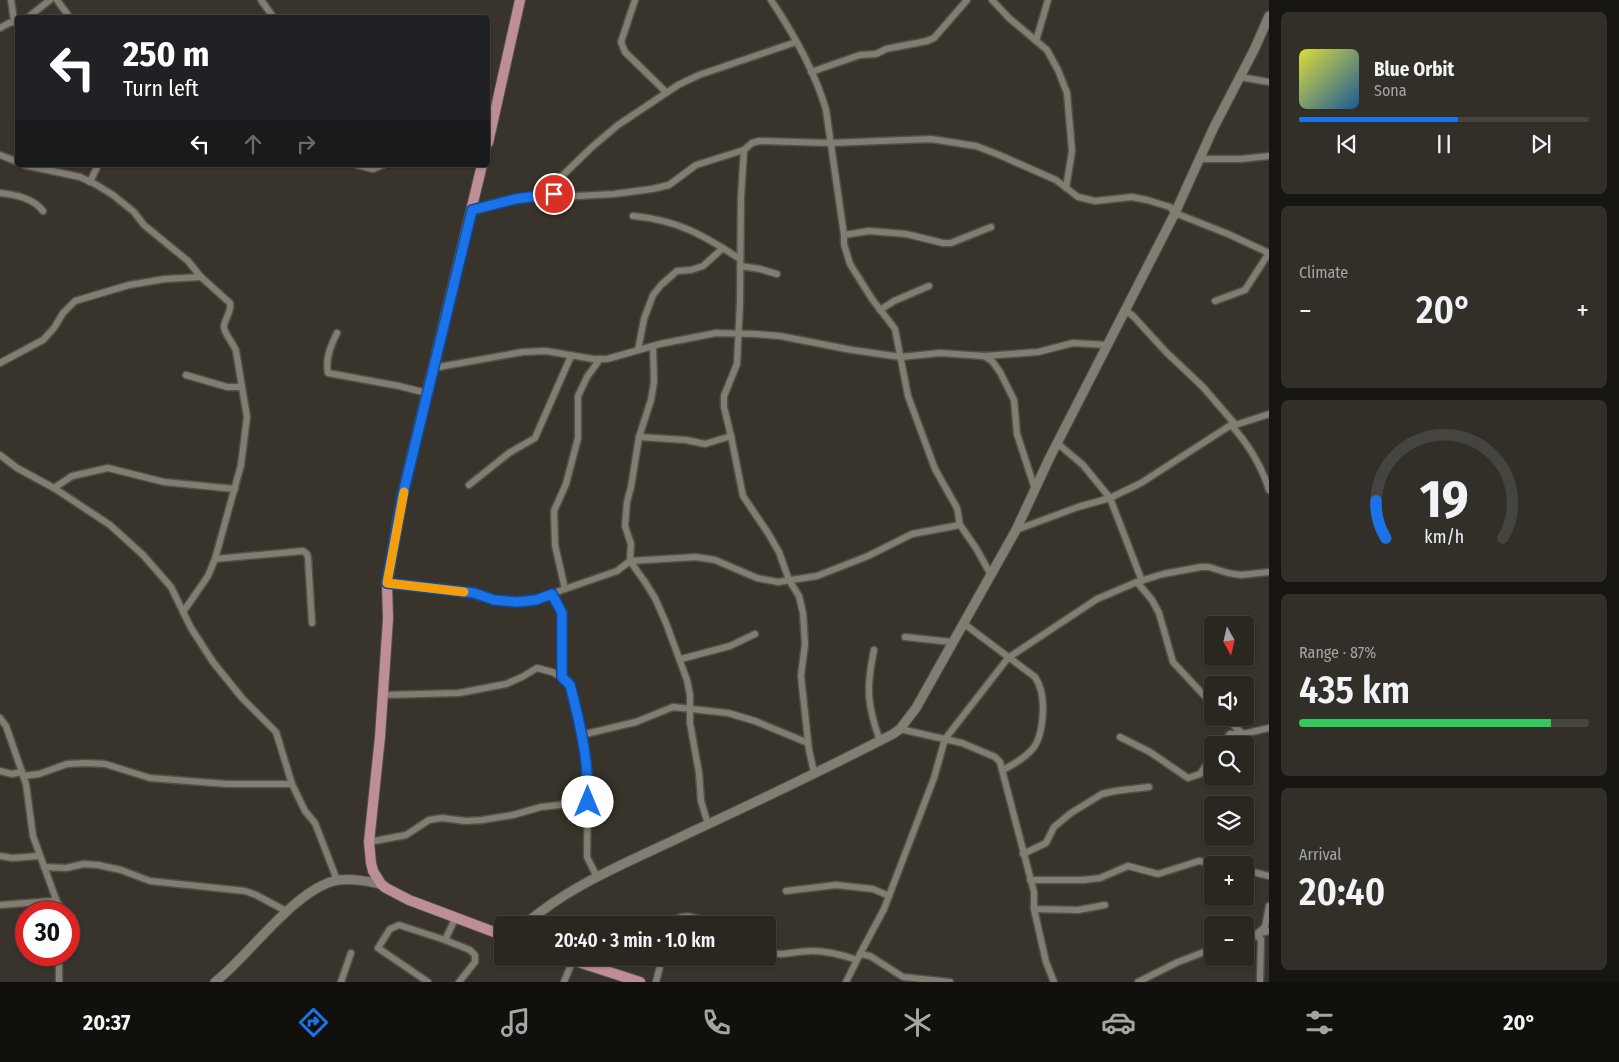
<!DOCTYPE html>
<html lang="en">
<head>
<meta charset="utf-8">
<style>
  :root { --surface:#2a2720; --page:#322f29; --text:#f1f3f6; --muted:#a5a5a5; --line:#46443e; --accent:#1a73e8 }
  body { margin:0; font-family:"Fira Sans Condensed",sans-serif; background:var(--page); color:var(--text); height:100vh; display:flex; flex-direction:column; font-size:19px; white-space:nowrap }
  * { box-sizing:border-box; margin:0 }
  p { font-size:16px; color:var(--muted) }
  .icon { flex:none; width:28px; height:28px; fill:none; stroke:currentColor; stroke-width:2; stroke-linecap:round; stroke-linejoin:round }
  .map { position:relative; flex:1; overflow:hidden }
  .side { display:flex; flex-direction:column; gap:12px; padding:12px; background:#171512; width:350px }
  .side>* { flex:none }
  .guide { position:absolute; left:15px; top:15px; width:475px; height:152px; border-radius:5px; box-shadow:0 1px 4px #0004,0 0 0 1px var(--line); background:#202124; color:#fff; overflow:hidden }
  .needle { width:32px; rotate:172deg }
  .buttons { position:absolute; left:1204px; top:616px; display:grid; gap:10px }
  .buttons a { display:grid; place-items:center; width:50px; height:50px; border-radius:5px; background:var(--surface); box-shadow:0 1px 4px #0004,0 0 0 1px var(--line); font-size:25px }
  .speed { position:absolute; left:15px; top:901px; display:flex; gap:10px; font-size:25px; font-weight:700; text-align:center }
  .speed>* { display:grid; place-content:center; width:65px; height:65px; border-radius:50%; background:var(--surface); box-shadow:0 1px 4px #0004,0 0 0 1px var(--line); line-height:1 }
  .speed .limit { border:8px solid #d22; background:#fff; color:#111 }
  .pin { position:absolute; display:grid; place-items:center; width:42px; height:42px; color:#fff; margin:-21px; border:2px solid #fff; border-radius:50%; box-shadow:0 1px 5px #0007 }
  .me { position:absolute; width:55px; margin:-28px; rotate:0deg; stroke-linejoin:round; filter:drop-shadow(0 0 4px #0008) }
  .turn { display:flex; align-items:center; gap:18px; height:105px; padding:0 25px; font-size:22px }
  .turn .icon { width:65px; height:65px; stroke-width:2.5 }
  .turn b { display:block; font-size:35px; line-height:42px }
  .lanes { display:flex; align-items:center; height:48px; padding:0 25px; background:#0003; justify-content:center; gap:25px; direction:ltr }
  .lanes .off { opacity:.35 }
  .big { font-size:38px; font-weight:600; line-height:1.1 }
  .side .tile { flex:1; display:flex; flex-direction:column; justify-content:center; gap:8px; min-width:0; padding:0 18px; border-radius:8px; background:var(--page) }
  .side .dial { align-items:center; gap:0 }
  .dial svg { height:130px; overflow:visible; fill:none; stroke:var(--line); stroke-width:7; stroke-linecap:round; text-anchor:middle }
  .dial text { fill:var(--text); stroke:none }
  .song { display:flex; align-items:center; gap:15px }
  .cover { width:60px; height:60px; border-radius:8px; background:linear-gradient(135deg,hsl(60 70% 55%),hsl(210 70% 35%)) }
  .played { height:5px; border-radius:2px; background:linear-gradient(90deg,var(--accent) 55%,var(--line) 55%) }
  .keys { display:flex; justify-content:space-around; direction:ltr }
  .heat { display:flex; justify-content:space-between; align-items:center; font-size:28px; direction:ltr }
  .charge { height:8px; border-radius:4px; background:linear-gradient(90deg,#34c759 87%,var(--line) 0) }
  .trip { position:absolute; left:494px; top:916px; width:282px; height:50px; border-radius:5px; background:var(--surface); box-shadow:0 1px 4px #0004,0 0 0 1px var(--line); font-weight:600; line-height:50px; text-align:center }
  .tabs { display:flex; height:80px; justify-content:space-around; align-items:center; background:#11100d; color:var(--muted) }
  .tabs .icon { width:35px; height:35px }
  .tabs .on { color:var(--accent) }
  .tabs b { font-size:22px; color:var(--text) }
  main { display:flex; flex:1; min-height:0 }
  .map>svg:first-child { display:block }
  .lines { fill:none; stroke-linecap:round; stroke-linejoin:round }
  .street-casing { stroke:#535048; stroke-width:9 }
  .secondary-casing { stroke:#535048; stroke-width:11 }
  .primary-casing { stroke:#535048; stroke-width:12 }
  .street { stroke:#817d72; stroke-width:6 }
  .secondary { stroke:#817d72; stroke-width:9 }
  .primary { stroke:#bd8f94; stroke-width:10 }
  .route-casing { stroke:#114b97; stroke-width:12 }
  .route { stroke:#1a73e8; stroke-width:9 }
  .slow { stroke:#f59e0b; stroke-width:9 }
</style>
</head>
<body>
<main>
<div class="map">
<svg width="1269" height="982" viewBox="0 0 1269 982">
  <rect width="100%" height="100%" fill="#38342b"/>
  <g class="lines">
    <g class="street-casing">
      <g id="street">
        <path d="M 11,0 L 14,21"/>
        <path d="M 57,0 L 70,18"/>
        <path d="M 261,0 L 274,18"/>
        <path d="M 635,0 L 621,42 L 625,52 L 666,92"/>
        <path d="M 771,0 C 793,33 815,71 826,110 L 844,235 L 844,244 L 850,264 L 872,299 L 895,329 L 908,396 L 935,469 L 957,508 L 960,525 L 976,548 L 991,575"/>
        <path d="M 992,0 L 1009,18 L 1047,50 L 1058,70 L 1067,93 L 1072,151 L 1066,188"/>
        <path d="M 27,18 L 50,0"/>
        <path d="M 0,28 L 9,23 L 17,21"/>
        <path d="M 1036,41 L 1048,0"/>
        <path d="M 811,72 L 860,55 L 876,54 L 886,49 L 927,41 L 934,38 L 967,0"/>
        <path d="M 1240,77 L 1269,82"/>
        <path d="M 0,155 L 18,162"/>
        <path d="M 1199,159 L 1241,159 L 1269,156"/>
        <path d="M 24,165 L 80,177 L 95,184 L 113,195 L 134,212 L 144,225 L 188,261 L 201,277 L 230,303 C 232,311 225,318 224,326 C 223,332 234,344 236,351 L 247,417 L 241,465 L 215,559 L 208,576 L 183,612"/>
        <path d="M 357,165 L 373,169 L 383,165"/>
        <path d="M 90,182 L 98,165"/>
        <path d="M 0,193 C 16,195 33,198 43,211"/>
        <path d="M 554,194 L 561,177 L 592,147 L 618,125 L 678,85 L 699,75 L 796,42"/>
        <path d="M 471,210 L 543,194 L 578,196 L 614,194 L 652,189 L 669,185 L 696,165 L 744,150"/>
        <path d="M 633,216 C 678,220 703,235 740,259"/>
        <path d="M 844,235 L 869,231 L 906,234 L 943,243 L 951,243 L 991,227"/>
        <path d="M 740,266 L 760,269 L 777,274"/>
        <path d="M 1215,301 L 1245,290 L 1269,253"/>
        <path d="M 880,310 L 894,301 L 929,286"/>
        <path d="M 1125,310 L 1133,316 L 1166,352 L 1203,387 L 1234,423 L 1232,426 C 1248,444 1262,467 1269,490"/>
        <path d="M 337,333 C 331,345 325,359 328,373 L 399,386 L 427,393"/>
        <path d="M 653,346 L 654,382 L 651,400 L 639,437 L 631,487 L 627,502 L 625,526 L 631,544 L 630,561 L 645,582 L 655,598 L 666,623 L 687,680 L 690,695 L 690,723 L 699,773 L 701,801 L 708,824"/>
        <path d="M 638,350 L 644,319 L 653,295 L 661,285 L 677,271 L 691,270 L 703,266 L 723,248"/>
        <path d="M 984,356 L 1038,352 L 1073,343 L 1107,345"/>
        <path d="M 0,363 L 43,340 L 54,328 L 63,313 L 75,301 L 129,285 L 165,279 L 201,277"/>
        <path d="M 433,368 L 523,352 L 546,351 L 593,359 L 607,359 L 660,344 L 716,333 L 755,334 L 780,336 L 852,350 L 901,357 L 940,353 L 984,356 L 992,361 L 1000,372 L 1014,400 L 1017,434 L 1035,489"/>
        <path d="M 186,375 L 227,387 L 242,387"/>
        <path d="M 1232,426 L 1269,414"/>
        <path d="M 639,437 L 686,440 L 705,444 L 731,436"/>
        <path d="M 1057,443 L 1083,465 L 1110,498 L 1142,581"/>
        <path d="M 0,455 L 17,468 L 54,488 L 110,525 L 143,555 L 171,587 L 191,628 L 213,662 L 242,698 L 276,732 L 292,784 L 305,811 L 315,823 L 337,880"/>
        <path d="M 469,485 L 509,453 L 535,438 L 571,356"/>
        <path d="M 54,488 L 72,476 L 108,468 L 164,482 L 235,489"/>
        <path d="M 1016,530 L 1078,507 L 1110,498 L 1141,483 L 1234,423"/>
        <path d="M 215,559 L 303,551 L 307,554 L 308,558 L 312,623"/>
        <path d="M 1137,582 L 1152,600 L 1159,613 L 1173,662 L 1212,704"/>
        <path d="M 387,583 L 474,593 L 494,601 L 517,602 L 536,599 L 617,571 L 630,561 L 696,557 L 715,560 L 757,578 L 778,582 L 817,576 L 868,556 L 912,534 L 960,525"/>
        <path d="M 565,589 L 555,545 L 554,511 L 566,484 L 578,438 L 578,396 L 587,377 L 600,359"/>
        <path d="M 553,594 L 562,613 L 562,677 L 570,685 L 581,735 L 636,722 L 673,707 L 728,713 L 755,721 L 808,743"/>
        <path d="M 963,623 L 1035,677 C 1041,686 1043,697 1043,708 C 1042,744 1035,753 1003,770"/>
        <path d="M 905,637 L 952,642"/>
        <path d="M 874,650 C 866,687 867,705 880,741"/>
        <path d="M 681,659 L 730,646 L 755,634"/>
        <path d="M 383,695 L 459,693 L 506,684 L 522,677 L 537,668 L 552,672 L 562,677"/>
        <path d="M 0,718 L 6,726 L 22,772 L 26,784 L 33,836 L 57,902 L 61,908 L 61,912"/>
        <path d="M 1226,718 L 1243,734 L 1269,728"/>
        <path d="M 900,729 L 962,743 L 995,757 L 1000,762 L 1034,892 L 1034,909 L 1046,962 L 1054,982"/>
        <path d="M 581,735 L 588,774 L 587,857 L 597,877"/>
        <path d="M 1120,737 L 1150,752 L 1188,778 L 1200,774 L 1212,757"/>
        <path d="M 1222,745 L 1230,734 L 1243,734"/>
        <path d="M 0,771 L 12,774 L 22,772"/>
        <path d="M 814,772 L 809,750 L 802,686 L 801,675 L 805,644 L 803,613 L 799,596 L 789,580 L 779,552 L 768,533 L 743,496 L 731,436 L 724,407 L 724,396 L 737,364 L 740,302 L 741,197 L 744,150 L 752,143 L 759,141 L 830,143 L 931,139 L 976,146 L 997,154 L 1056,180 L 1078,197 L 1095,201 L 1132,197 L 1147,200 L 1170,207 L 1175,213 L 1228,234 L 1269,253"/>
        <path d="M 23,776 L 39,774 L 67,764 L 86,763 L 105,764 L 150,778 L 227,784 L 292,784"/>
        <path d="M 369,842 L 406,835 L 429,820 L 442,818 L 466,821 L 482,820 L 513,815 L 541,807 L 588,802"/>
        <path d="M 1023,854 L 1046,843 L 1054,827 L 1071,813 L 1102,794 L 1115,791 L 1149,787"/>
        <path d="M 0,856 L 12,858 L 40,856"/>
        <path d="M 44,867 L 66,868 L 84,864 L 98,865 L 121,870 L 150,881 L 245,891 L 256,895 L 288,912"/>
        <path d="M 1245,870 L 1269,876"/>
        <path d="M 1030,880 L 1083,880 L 1100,878 L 1128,866 L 1158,874 L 1199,861 L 1221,865"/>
        <path d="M 786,891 L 836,885 L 873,889 L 889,896"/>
        <path d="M 0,905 L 52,901 L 57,902"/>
        <path d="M 1034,909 L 1078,910 L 1105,905"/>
        <path d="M 455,919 L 445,940 L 470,950 L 475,955 L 475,962 L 459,982"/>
        <path d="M 670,925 C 680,911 698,917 710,925"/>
        <path d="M 1245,937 L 1269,931"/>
        <path d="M 768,952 C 782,957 795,951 811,951 C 826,951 843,955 857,960"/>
        <path d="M 860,954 L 884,909 L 934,778 L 945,739 L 1008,658 L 1097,599 L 1137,582 L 1163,574 L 1201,567 L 1209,567 L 1228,573 L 1241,575 L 1269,572"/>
        <path d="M 59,955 L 59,982"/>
        <path d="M 341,982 L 351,953"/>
        <path d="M 428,982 L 378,948 L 390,929 L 399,925 L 445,940"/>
        <path d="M 564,982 L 573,960"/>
        <path d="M 656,982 L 662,958"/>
        <path d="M 846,982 L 860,954 L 870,956 L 903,977 L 950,982"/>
        <path d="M 1138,982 L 1178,962 L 1212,949"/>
        <path d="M 1260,982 L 1261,939 L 1255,935 L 1265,927 L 1269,906"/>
      </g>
    </g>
    <g class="secondary-casing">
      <g id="secondary">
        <path d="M 524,925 C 571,884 631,861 687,834 C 756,802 825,769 893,734 L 900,729 L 916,708 L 1016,530 L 1049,459 L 1175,213 L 1214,127 L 1254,50 L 1269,16"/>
        <path d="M 215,982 C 249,956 297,886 339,880 C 352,878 367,881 381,884"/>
      </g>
    </g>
    <g class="primary-casing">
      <g id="primary">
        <path d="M 488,143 L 520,0"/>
        <path d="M 482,165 L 402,497 L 387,583 L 388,619 L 380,737 L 369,842 L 371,863 L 373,871 L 381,884 L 386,888 L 409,900 L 502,935"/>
        <path d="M 566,958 L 640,982"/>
      </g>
    </g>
    <use href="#street" class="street"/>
    <use href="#secondary" class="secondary"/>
    <use href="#primary" class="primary"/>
  </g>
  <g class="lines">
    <g class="route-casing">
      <path id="route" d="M 554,194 L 515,199 L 472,210 L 402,498 L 387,583 L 474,593 L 494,600 L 517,602 L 536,600 L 552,594 L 562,613 L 562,677 L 570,685 C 580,723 589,762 588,802"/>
    </g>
    <use href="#route" class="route"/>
    <path class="slow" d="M 404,492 L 387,583 L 464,592"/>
  </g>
</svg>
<div class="buttons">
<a><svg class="needle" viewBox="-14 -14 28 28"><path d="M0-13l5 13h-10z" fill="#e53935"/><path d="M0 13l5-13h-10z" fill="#a5a5a5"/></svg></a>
<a><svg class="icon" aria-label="sound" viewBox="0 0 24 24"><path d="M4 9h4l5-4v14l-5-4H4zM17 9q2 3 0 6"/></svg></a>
<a><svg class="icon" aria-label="search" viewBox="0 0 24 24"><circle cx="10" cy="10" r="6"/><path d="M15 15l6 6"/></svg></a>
<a><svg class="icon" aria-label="layers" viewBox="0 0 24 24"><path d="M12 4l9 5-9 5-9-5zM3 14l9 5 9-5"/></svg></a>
<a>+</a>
<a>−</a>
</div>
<div class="speed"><div class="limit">30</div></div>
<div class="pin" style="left:554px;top:194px;background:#d93025"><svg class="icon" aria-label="arrive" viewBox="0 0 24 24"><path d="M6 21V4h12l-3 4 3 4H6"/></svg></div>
<svg class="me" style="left:588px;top:802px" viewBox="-20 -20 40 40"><circle r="19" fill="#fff"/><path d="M0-13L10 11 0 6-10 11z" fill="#1a73e8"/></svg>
<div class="trip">20:40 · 3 min · 1.0 km</div>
<div class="guide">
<div class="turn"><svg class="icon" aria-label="left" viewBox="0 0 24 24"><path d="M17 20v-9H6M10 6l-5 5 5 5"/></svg><div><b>250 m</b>Turn left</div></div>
<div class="lanes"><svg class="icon" aria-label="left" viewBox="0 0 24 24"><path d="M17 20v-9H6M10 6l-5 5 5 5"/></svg><svg class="icon off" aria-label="ahead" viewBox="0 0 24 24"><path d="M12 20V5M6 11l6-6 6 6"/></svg><svg class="icon off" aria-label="right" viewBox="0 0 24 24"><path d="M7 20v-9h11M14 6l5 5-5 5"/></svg></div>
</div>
</div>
<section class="side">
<div class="tile">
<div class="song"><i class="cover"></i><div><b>Blue Orbit</b><p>Sona</p></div></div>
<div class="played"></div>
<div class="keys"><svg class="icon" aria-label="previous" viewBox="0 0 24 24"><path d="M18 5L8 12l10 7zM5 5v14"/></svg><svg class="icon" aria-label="pause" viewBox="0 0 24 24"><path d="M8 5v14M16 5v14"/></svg><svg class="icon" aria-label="next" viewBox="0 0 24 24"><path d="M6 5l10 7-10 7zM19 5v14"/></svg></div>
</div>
<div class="tile"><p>Climate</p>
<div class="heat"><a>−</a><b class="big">20°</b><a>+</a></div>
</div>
<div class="tile dial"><svg viewBox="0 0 100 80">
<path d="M14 69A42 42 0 1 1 86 69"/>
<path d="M14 69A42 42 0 0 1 8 46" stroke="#1a73e8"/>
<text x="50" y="56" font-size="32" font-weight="700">19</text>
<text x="50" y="72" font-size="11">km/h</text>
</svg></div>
<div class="tile"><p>Range · 87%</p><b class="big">435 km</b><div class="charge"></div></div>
<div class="tile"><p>Arrival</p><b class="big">20:40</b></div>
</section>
</main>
<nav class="tabs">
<b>20:37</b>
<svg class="icon on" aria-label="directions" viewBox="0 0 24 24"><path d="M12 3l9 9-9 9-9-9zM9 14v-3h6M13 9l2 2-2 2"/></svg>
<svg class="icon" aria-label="music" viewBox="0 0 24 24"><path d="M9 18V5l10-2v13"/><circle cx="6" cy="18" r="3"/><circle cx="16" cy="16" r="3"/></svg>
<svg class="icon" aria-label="phone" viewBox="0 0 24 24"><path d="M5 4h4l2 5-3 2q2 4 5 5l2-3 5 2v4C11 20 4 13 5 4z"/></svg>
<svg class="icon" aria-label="climate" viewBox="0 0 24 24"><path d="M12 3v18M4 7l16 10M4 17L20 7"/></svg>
<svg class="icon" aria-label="car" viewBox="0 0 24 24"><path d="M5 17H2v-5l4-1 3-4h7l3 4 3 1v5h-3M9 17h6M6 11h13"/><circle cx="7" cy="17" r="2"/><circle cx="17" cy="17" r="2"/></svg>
<svg class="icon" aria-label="filters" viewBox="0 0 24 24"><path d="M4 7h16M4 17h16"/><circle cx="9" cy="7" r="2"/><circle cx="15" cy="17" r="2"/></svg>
<b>20°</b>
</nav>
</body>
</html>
